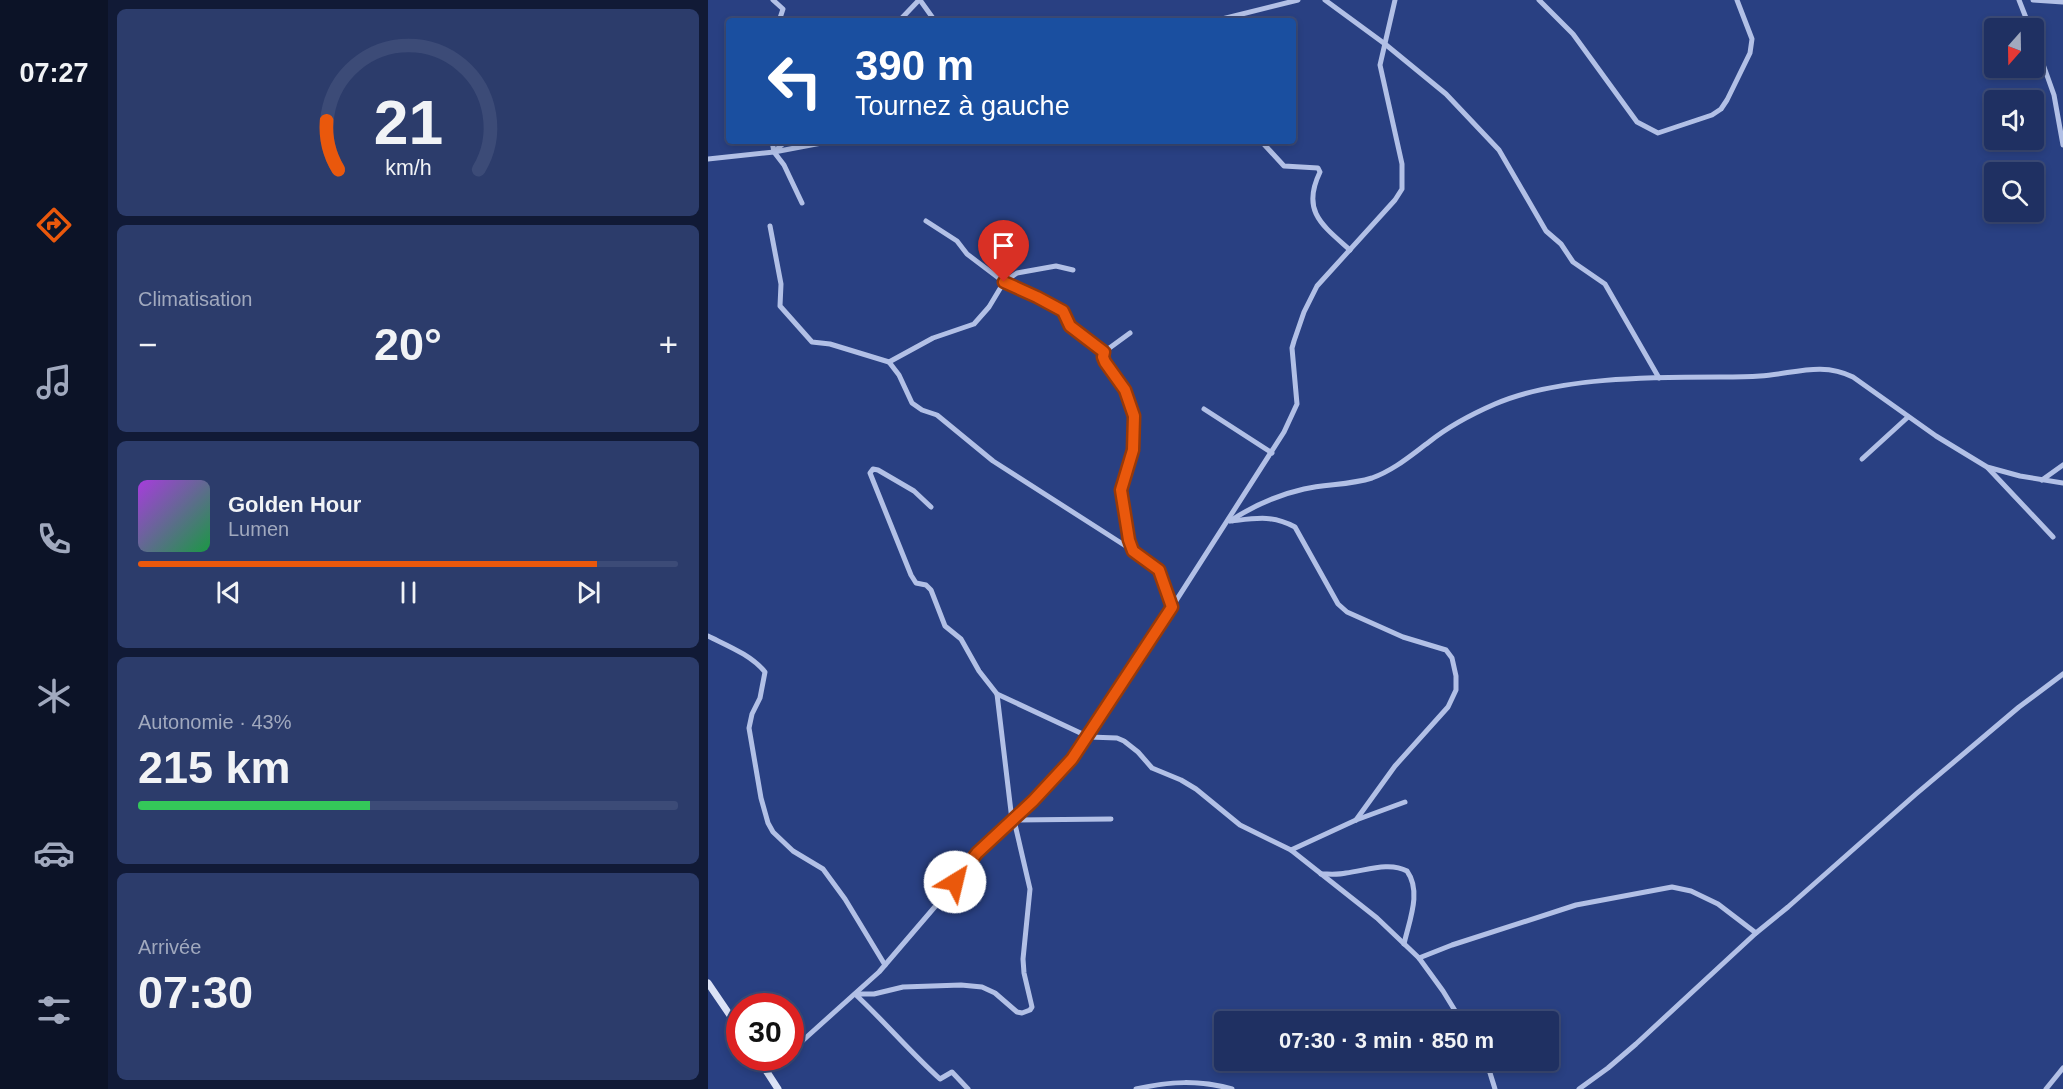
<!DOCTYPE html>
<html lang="fr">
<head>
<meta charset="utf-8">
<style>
  :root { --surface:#1f3062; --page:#2c3c6b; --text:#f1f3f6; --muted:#a1a9be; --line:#3c4b77; --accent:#ea580c }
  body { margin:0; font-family:Arial,sans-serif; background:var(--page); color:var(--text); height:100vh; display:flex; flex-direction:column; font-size:22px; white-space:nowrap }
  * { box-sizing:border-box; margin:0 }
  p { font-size:20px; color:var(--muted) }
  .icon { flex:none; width:33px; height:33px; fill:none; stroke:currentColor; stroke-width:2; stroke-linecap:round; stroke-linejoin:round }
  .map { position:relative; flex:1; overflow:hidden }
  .sheet { display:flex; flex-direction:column; gap:9px; padding:9px; background:#111a36; width:600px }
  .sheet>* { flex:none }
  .banner { position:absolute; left:18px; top:18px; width:570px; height:126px; border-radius:6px; box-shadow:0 3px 9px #0003,0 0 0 2px var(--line); background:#1a4fa0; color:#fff; overflow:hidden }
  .needle { width:39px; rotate:200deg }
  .tools { position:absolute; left:1276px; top:18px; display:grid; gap:12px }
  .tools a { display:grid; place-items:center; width:60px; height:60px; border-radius:6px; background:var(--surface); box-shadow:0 3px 9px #0003,0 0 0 2px var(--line); font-size:30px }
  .speed { position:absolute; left:18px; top:993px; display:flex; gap:12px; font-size:30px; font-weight:700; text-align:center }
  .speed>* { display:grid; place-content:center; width:78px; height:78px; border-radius:50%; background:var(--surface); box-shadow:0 3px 9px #0003,0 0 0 2px var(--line); line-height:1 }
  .speed .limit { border:9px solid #d22; background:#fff; color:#111 }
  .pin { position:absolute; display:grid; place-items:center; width:51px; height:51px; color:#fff; margin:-62px -26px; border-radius:50% 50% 50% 0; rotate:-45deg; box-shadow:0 0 6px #0007 }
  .pin .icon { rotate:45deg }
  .me { position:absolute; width:66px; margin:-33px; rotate:36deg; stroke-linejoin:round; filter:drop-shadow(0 0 4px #0008) }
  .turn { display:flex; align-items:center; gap:21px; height:126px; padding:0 30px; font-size:27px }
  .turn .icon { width:78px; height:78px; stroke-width:2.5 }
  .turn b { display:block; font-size:42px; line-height:51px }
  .big { font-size:45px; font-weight:700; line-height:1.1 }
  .sheet .card { flex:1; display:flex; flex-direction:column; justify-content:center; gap:9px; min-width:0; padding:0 21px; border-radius:9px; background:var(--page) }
  .sheet .dial { align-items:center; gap:0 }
  .dial svg { height:156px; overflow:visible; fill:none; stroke:var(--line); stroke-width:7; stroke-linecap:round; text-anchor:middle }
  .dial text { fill:var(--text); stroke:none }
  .song { display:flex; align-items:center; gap:18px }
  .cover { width:72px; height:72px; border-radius:9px; background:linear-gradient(135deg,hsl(280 70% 55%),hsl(140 70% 35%)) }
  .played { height:6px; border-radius:3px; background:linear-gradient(90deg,var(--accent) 85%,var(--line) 85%) }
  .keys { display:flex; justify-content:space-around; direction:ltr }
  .heat { display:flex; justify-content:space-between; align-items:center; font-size:33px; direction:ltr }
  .charge { height:9px; border-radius:4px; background:linear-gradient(90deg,#34c759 43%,var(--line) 0) }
  .trip { position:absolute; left:506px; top:1011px; width:345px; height:60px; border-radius:6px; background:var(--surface); box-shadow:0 3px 9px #0003,0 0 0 2px var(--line); font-weight:700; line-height:60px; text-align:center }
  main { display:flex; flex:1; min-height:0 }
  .tabs { display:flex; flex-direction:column; width:108px; justify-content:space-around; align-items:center; background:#0c1327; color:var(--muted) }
  .tabs .icon { width:42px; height:42px }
  .tabs .selected { color:var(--accent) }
  .tabs b { font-size:27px; color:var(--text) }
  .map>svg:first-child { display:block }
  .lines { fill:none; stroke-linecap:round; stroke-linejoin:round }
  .minor { stroke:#b2c0e6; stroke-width:5 }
  .secondary { stroke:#dbe2f6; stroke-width:7 }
  .route-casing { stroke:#983908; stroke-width:15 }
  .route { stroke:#ea580c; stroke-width:10 }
</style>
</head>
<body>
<main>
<nav class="tabs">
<b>07:27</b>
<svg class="icon selected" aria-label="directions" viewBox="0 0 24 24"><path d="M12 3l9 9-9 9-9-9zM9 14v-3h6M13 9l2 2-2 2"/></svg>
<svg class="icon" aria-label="music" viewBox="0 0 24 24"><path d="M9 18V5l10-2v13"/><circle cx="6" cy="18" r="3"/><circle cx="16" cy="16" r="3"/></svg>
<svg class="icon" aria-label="phone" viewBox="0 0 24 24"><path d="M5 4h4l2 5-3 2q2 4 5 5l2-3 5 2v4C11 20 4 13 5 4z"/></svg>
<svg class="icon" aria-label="climate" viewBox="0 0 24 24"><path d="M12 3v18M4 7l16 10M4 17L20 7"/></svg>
<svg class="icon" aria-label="car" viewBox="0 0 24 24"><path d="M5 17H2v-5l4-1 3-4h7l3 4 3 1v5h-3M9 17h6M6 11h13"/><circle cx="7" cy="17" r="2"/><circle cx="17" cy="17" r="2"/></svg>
<svg class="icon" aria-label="filters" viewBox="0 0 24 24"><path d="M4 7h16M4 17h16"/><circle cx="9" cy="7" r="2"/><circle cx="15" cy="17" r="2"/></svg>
</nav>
<section class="sheet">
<div class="card dial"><svg viewBox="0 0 100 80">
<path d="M14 69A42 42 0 1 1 86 69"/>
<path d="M14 69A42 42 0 0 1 8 44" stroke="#ea580c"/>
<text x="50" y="56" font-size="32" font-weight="700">21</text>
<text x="50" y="72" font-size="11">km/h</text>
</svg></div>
<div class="card"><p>Climatisation</p>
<div class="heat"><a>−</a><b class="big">20°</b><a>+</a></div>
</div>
<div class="card">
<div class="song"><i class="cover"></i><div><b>Golden Hour</b><p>Lumen</p></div></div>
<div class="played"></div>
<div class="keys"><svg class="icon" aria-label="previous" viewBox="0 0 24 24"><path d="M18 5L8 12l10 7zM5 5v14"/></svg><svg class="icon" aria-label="pause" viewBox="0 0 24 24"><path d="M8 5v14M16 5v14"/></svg><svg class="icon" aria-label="next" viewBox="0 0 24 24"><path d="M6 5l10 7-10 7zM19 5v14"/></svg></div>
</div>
<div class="card"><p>Autonomie · 43%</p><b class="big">215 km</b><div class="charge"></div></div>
<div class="card"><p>Arrivée</p><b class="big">07:30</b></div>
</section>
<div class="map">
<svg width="1355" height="1089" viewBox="0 0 1355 1089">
  <rect width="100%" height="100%" fill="#294082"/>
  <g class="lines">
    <g class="minor">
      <path d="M 65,0 L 75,9 L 71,21"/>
      <path d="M 212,0 L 227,21"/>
      <path d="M 617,0 L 677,44 L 738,94 L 791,150 L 838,231 L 853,244 L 865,262 L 897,284 L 951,378"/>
      <path d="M 831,0 L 865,34 L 929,122 L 950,133 L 1004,115 L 1013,109 L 1019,100 L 1042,53 L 1044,39 L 1029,0"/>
      <path d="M 1311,0 L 1322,28"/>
      <path d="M 1325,0 L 1355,2"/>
      <path d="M 191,21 L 211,0"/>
      <path d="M 506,21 L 590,0"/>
      <path d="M 1326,39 L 1346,95 L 1355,145"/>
      <path d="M 64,141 L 66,152 L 76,165 L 94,203"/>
      <path d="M 553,141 L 576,166 L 610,168 L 612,172 C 593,211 614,225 642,250"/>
      <path d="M 67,151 L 78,141"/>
      <path d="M 0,159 L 66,152 L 124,141"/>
      <path d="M 218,221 L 249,241 L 259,254 L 296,282 L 329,297 L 355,311 L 362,326 L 396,352"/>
      <path d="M 62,226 L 73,284 L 72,306 L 104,342 L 122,344 L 181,362 L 225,338 L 266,324 L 281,307 L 296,282 L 309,273 L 348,266 L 365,270"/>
      <path d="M 422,333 L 396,352 L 395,357 L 417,390 L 426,416 L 425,450 L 413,490 L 421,540 L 425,551 L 451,570 L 464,607"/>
      <path d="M 181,362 L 191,375 L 204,403 L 214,410 L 229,415 L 285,461 L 424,550"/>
      <path d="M 496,409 L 564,453"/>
      <path d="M 1154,459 L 1200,417"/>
      <path d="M 1280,468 L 1345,537"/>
      <path d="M 1334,480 L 1355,465"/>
      <path d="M 223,507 L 206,491 L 170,470 L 165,469 L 162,473 L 203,575 L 208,583 L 218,585 L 223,590 L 237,626 L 253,639 L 271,671 L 289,694 L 304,820 L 403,819"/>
      <path d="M 522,521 C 545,506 569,495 596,489 C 618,484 642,485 664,478 C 686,470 702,456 721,442 C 741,426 764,414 787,404 C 849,377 944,377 1012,377 C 1025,377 1039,377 1052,376 C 1085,374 1114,361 1145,377 L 1228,436 L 1279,467 L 1312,476 L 1355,483"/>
      <path d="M 524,521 C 549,518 564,515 587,527 L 630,604 L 639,612 L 695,637 L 738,650 L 744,658 L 748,676 L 748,690 L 740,707 L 687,766 L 648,820"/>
      <path d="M 0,636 C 20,646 43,655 57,672 L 52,698 L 44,714 L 41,728 L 53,798 L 60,823 L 65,832 L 85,851 L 115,869 L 137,899 L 177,965"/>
      <path d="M 289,694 L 381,737 L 409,738 L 416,741 L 430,752 L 444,768 L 473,780 L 488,789 L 532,825 L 583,850 L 669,918 L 711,958 L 735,991 L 754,1022"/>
      <path d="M 583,850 L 648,820 L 697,802"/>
      <path d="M 613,874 C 621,874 630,875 638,873 C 657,871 681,861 699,871 C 714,892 701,921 696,944"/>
      <path d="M 711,958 L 744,945 L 868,905 L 964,887 L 983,891 L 1010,904 L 1048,933"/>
      <path d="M 82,1052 L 171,972 L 243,888 L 269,853 L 325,801 L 364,759 L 448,632 L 576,432 L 589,404 L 584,348 L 586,341 L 596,312 L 609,286 L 687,200 L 694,189 L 694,164 L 672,65 L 687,0"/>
      <path d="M 778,1060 L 787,1089"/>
      <path d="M 60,1072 L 76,1058"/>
      <path d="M 260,1089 L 244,1072 L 232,1079 C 202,1052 176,1021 147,994 L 166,994 L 195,987 L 253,985 L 274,987 L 287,993 L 309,1012 L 314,1013 L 322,1010 L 324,1007 L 316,973 L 315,959 L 322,889 L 306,820"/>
      <path d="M 428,1089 C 462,1081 491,1080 524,1089"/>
      <path d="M 871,1089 L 900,1068 L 928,1044 L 1048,933 L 1080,907 L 1208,794 L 1311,707 L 1355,674"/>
      <path d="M 1338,1089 L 1355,1068"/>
    </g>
    <g class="secondary">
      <path d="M 0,983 L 32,1030"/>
      <path d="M 50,1058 L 70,1089"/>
    </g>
  </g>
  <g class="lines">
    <g class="route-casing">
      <path id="route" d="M 247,882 L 269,853 L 325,801 L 364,759 L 464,607 L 451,570 L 425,551 L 421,540 L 413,490 L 425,450 L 426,416 L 417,390 L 397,362 L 395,357 L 396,352 L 362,326 L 355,311 L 329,297 L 296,282"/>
    </g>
    <use href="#route" class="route"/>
  </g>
</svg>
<div class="tools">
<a><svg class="needle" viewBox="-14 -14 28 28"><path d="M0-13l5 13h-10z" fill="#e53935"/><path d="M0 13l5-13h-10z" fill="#a1a9be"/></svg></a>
<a><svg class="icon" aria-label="sound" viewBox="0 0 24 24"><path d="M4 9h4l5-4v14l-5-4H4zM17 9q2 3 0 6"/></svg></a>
<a><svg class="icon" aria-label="search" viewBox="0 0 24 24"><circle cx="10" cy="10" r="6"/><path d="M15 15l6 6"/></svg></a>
</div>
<div class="speed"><div class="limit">30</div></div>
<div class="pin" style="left:296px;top:282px;background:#d93025"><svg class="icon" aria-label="arrive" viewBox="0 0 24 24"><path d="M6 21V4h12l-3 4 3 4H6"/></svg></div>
<svg class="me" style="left:247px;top:882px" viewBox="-20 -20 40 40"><circle r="19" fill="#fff"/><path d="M0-13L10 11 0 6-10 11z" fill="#ea580c"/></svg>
<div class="trip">07:30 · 3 min · 850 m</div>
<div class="banner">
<div class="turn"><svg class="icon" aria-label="left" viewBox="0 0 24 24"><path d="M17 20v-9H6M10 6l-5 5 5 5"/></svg><div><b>390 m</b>Tournez à gauche</div></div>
</div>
</div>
</main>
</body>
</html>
